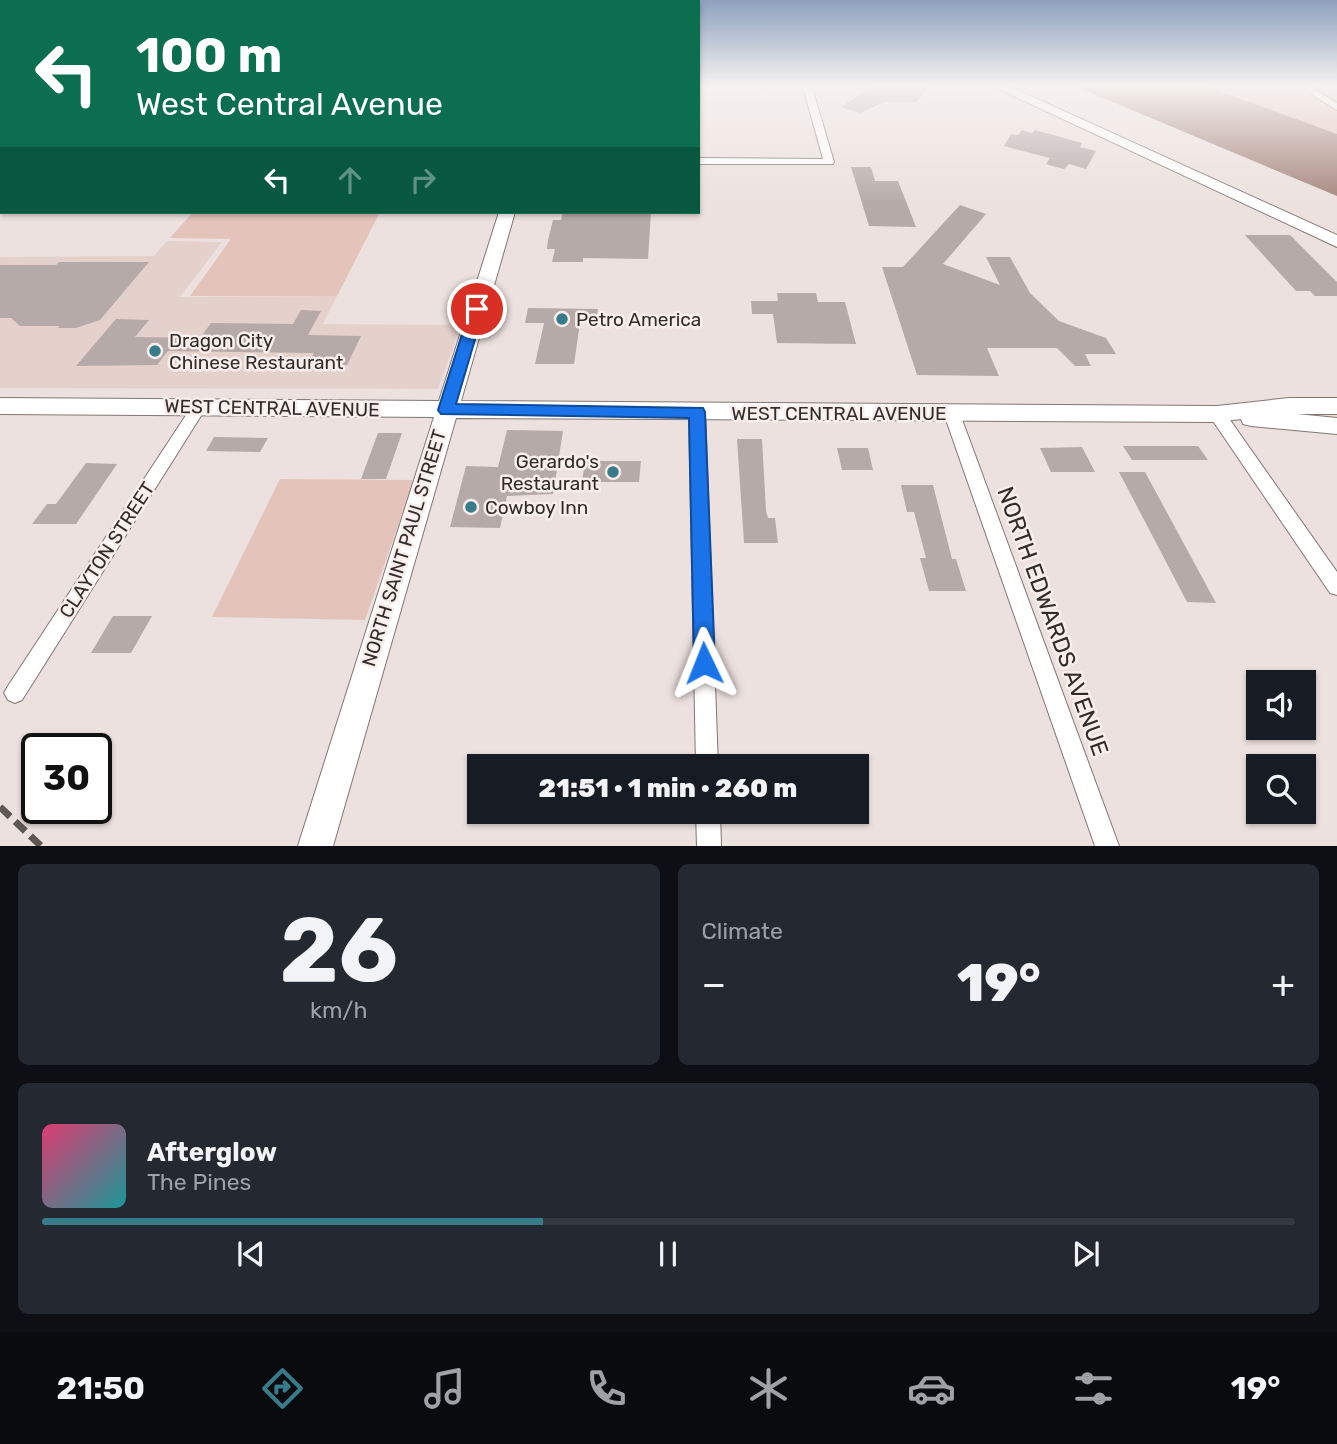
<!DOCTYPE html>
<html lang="en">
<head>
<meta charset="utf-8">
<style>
  :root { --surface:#171b24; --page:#242831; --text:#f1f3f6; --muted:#9ea1a6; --line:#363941; --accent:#387b8b }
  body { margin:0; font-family:Rubik,sans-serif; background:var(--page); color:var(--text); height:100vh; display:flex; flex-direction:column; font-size:26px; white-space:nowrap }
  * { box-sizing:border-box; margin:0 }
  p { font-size:23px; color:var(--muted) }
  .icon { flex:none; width:38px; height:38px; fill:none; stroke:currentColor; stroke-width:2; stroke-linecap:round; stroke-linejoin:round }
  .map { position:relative; height:846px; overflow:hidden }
  .panel { display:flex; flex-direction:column; gap:18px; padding:18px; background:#0d0f14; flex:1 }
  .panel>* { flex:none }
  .banner { position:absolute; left:0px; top:0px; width:700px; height:214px; box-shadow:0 2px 5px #0004; background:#0b6e4f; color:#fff; overflow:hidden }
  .fabs { position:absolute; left:1246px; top:670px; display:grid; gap:14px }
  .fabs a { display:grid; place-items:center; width:70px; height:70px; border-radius:0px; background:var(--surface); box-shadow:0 2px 5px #0004; font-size:35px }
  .speed { position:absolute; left:21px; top:733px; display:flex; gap:14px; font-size:35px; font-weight:700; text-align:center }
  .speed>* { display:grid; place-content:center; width:91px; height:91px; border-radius:50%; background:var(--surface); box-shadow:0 2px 5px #0004; line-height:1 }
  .speed .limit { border:4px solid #111; border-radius:10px; background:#fff; color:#111 }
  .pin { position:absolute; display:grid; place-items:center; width:60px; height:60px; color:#fff; margin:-30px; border:4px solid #fff; border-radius:50%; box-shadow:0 2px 7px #0007 }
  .me { position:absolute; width:77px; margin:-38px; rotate:358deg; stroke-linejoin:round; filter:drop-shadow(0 0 5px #0008) }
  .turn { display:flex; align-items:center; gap:24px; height:147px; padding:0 21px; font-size:32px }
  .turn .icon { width:91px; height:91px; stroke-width:2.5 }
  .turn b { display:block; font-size:49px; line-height:60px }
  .lanes { display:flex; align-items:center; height:66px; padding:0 21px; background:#0003; justify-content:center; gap:35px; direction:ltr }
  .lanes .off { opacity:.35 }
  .big { font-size:52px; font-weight:800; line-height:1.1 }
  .panel .widget { flex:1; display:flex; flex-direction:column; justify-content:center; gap:10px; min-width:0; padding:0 24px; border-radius:10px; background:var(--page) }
  .panel .dial { align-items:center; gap:0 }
  .dial b { font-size:91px; line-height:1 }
  .song { display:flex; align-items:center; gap:21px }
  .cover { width:84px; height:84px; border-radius:10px; background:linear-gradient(135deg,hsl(340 70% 55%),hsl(180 70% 35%)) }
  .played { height:7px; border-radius:4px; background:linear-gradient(90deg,var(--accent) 40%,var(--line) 40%) }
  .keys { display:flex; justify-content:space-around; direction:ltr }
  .heat { display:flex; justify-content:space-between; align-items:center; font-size:38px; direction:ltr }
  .panel .tiles { flex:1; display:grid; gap:18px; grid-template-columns:1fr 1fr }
  .widget:last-child { grid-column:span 2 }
  .trip { position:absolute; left:467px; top:754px; width:402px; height:70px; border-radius:0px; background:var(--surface); box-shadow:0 2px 5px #0004; font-weight:800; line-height:70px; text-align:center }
  .tab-bar { display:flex; height:112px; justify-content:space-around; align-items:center; background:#090b0e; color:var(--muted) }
  .tab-bar .icon { width:49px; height:49px }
  .tab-bar .current { color:var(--accent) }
  .tab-bar b { font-size:32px; color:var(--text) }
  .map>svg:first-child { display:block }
  .built { fill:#e5d1cc }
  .green { fill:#e3c3ba }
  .water { fill:#a5857c }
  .building { fill:#b5aaa8 }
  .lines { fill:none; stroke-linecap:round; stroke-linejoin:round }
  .street-casing { stroke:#817775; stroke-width:2 }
  .secondary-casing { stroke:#817775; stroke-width:2 }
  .street { fill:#fff; fill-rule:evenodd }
  .secondary { fill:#fff; fill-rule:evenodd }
  .rail { stroke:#5d5755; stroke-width:7; stroke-dasharray:14 7; stroke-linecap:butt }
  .route { fill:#1a73e8; stroke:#114b97; stroke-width:2 }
  .poi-dot { fill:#387b8b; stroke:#f9eeeb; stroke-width:2.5 }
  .labels { text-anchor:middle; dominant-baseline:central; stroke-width:5; stroke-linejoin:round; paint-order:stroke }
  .poi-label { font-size:19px; fill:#312c2b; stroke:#f9eeeb; text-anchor:start }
  .street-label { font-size:19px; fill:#312c2b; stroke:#f9eeeb }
  .near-street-label { font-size:23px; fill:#312c2b; stroke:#f9eeeb }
</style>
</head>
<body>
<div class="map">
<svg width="1337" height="846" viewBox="0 0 1337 846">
  <rect width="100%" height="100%" fill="#ece1de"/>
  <path class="built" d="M 167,241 L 222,242 L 180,297 L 337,296 L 323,324 L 461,325 L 438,389 L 0,388 L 0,257 L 154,256 Z"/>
  <g class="green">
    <path d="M 1214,87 L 1337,87 L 1337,138 Z"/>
    <path d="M 193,212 L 380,212 L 337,296 L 190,296 L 231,239 L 170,238 Z"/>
    <path d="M 280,479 L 414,480 L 365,620 L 212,617 Z"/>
  </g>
  <path class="water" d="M 1077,87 L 1209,87 L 1337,134 L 1337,196 Z"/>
  <g class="building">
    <path d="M 871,87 L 929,87 L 916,102 L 884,102 L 860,113 L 841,107 Z"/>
    <path d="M 1022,130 L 1032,133 L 1035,130 L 1082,143 L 1080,147 L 1096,151 L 1086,169 L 1069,164 L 1064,169 L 1056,167 L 1046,164 L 1050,158 L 1004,146 L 1011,134 L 1018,135 Z"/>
    <path d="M 851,167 L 871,167 L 875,181 L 898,181 L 916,227 L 869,226 Z"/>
    <path d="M 960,205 L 986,214 L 943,264 L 1000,285 L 986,257 L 1010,257 L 1030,293 L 1059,321 L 1106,338 L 1116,354 L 1085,354 L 1091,366 L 1075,366 L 1057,348 L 987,348 L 999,376 L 917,375 L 882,267 L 903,267 Z"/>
    <path d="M 563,212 L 651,212 L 648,259 L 583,258 L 583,262 L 552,262 L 555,249 L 547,249 L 548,240 L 553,220 L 561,220 Z"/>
    <path d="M 1245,235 L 1290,235 L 1337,282 L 1337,296 L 1315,296 L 1310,291 L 1296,291 Z"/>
    <path d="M 59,262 L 149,262 L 100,320 L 76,328 L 58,328 L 59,326 L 20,326 L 11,318 L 0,318 L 0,265 L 56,265 Z"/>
    <path d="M 777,293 L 816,293 L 818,302 L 845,302 L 856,344 L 777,343 L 773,314 L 752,314 L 751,301 L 778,301 Z"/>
    <path d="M 528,308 L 598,309 L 596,323 L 580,323 L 574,364 L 535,364 L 544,323 L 525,323 Z"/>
    <path d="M 301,310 L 321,311 L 308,335 L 361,336 L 347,365 L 308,364 L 314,353 L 168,351 L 157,365 L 76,366 L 116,319 L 149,320 L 135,337 L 200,338 L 211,323 L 293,324 Z"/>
    <path d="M 507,430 L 563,431 L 553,494 L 507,496 L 500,528 L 450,527 L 466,466 L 498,467 Z"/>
    <path d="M 378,433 L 402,433 L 386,479 L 361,479 Z"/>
    <path d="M 214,437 L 268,438 L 260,452 L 206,451 Z"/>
    <path d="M 737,439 L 762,439 L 766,511 L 768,518 L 775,518 L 778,543 L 744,543 Z"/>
    <path d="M 1123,446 L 1198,446 L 1208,460 L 1132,460 Z"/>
    <path d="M 1082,447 L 1095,472 L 1051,472 L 1040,448 Z"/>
    <path d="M 837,448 L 868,448 L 873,470 L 842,470 Z"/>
    <path d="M 585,461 L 641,461 L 639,482 L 582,482 Z"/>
    <path d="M 86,463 L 117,464 L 76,524 L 32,524 L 47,504 L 56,504 Z"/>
    <path d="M 1119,472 L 1145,472 L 1216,603 L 1187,602 Z"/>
    <path d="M 901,485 L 933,485 L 952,559 L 956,559 L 966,591 L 929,591 L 920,558 L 926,558 L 914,512 L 907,512 Z"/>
    <path d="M 113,616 L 152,616 L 131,653 L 91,653 Z"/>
  </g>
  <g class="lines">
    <g class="street-casing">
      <g id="street">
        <path d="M 803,87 L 812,87 L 834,162 L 833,164 L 698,164 L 698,158 L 823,159 Z"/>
        <path d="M 1300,87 L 1310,87 L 1337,103 L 1337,110 Z"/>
        <rect x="0" y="154" width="2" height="6"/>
        <path d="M 0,178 L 2,178 L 0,185 Z"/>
        <path d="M 199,401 L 204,403 L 207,407 L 204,411 L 22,700 L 15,703 L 8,700 L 4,693 L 8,686 L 194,403 Z"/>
        <path d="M 697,406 L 705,412 L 718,766 L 696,766 L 689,412 Z"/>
        <path d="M 952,408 L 960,414 L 1119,846 L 1095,846 L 944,414 Z"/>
        <path d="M 1217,408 L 1223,410 L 1337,572 L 1337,595 L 1330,593 L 1211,418 L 1209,414 Z"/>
        <path d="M 696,812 L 720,812 L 721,846 L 697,846 Z"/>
      </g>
    </g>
    <g class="secondary-casing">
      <g id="secondary">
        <path d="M 994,87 L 1011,87 L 1337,235 L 1337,247 Z"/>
        <path d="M 499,212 L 515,212 L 461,401 L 1217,406 L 1289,398 L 1337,398 L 1337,414 L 1297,414 L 1337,418 L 1337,434 L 1251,426 L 1243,424 L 1241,419 L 1217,422 L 456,418 L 333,846 L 298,846 L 434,417 L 0,414 L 0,398 L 439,401 Z"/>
      </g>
    </g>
    <use href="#street" class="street"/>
    <use href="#secondary" class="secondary"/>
    <path class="rail" d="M 0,807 L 41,846"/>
  </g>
  <linearGradient id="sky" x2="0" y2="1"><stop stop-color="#8da1bd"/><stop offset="0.42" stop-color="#f6f2f0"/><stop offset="1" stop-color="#f6f2f0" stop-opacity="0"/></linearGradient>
  <rect width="1337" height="205" fill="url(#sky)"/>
  <path class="route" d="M 477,305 L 484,309 L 456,404 L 703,408 L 705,412 L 715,663 L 712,670 L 704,673 L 697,670 L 694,663 L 689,418 L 441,414 L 438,410 L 470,309 Z"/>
  <g class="poi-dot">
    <circle cx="562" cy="319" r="7"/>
    <circle cx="155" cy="351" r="7"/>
    <circle cx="613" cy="472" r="7"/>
    <circle cx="471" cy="507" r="7"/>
  </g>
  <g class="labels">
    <g class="poi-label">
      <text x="576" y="319">Petro America</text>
      <text x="169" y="340">Dragon City<tspan x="169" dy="22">Chinese Restaurant</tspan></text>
      <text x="599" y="461" text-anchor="end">Gerardo's<tspan x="599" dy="22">Restaurant</tspan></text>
      <text x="485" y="507">Cowboy Inn</text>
    </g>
    <g class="street-label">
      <text transform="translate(272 408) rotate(1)">WEST CENTRAL AVENUE</text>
      <text x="839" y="413">WEST CENTRAL AVENUE</text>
      <text transform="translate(404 548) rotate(-73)">NORTH SAINT PAUL STREET</text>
      <text transform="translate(107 550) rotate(-57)">CLAYTON STREET</text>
    </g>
    <g class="near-street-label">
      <text transform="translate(1053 621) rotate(70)">NORTH EDWARDS AVENUE</text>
    </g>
  </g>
</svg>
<div class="fabs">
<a><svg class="icon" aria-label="sound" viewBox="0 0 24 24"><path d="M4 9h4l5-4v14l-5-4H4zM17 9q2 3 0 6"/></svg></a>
<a><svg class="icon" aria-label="search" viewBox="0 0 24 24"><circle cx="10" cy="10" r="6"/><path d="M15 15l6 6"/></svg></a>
</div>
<div class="speed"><div class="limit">30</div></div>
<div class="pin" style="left:477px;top:309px;background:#d93025"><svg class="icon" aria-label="arrive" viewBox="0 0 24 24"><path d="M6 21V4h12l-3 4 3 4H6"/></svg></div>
<svg class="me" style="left:704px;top:663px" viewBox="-20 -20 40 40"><path d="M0-17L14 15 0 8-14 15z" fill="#1a73e8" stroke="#fff" stroke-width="4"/></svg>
<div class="trip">21:51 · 1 min · 260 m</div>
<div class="banner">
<div class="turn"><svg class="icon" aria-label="left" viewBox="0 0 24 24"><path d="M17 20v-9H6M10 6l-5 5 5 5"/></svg><div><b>100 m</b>West Central Avenue</div></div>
<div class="lanes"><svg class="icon" aria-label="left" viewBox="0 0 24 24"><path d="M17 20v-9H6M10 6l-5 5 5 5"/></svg><svg class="icon off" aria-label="ahead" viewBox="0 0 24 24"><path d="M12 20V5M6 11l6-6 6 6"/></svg><svg class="icon off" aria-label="right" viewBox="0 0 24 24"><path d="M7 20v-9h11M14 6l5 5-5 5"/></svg></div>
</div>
</div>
<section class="panel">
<div class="tiles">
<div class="widget dial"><b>26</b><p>km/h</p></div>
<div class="widget"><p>Climate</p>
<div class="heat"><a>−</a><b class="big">19°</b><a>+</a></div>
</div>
<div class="widget">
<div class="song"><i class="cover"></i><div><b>Afterglow</b><p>The Pines</p></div></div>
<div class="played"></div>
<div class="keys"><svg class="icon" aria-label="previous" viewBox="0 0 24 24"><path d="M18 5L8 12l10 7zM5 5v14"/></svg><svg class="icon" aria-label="pause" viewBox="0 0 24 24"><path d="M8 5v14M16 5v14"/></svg><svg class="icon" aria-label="next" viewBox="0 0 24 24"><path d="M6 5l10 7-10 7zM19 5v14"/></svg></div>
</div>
</div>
</section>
<nav class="tab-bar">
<b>21:50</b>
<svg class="icon current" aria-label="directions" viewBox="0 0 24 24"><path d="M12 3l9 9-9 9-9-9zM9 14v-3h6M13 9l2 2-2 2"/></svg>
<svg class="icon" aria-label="music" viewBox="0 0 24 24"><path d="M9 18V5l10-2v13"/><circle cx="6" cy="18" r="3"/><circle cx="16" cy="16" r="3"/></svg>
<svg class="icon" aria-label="phone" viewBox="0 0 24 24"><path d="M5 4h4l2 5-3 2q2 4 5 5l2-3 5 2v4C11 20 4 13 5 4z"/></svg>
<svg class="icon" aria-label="climate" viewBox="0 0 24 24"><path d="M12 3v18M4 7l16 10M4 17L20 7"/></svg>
<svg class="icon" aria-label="car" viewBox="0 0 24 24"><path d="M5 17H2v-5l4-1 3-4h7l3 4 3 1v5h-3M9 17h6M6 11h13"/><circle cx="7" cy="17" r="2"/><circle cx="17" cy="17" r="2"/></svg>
<svg class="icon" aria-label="filters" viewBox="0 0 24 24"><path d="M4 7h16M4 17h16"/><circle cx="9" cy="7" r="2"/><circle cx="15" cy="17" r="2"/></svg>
<b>19°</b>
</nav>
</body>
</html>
